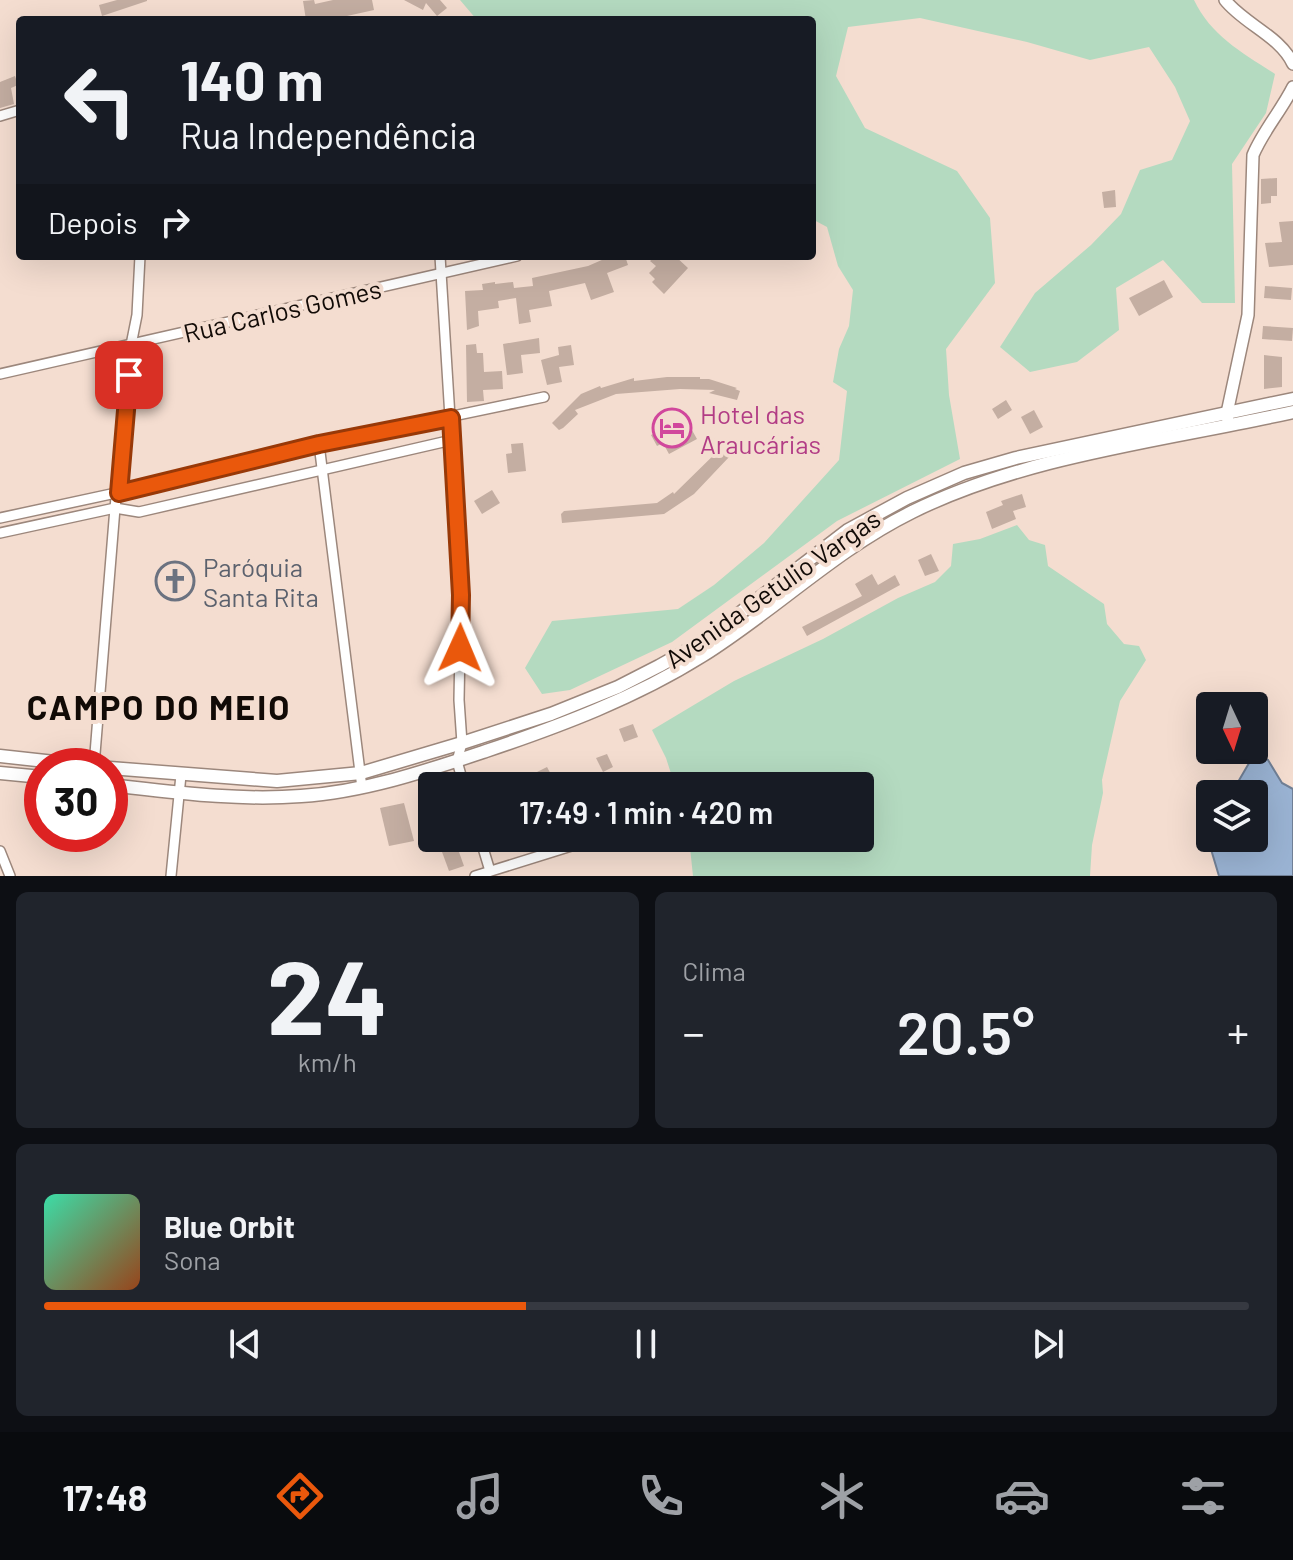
<!DOCTYPE html>
<html lang="pt">
<head>
<meta charset="utf-8">
<style>
  :root { --surface:#171b24; --page:#20242c; --text:#f1f3f6; --muted:#9ea1a6; --line:#363941; --accent:#ea580c }
  body { margin:0; font-family:Barlow,sans-serif; background:var(--page); color:var(--text); height:100vh; display:flex; flex-direction:column; font-size:30px; white-space:nowrap }
  * { box-sizing:border-box; margin:0 }
  p { font-size:26px; color:var(--muted) }
  .icon { flex:none; width:44px; height:44px; fill:none; stroke:currentColor; stroke-width:2; stroke-linecap:round; stroke-linejoin:round }
  .map { position:relative; height:876px; overflow:hidden }
  .panel { display:flex; flex-direction:column; gap:16px; padding:16px; background:#0d0f14; flex:1 }
  .panel>* { flex:none }
  .hud { position:absolute; left:16px; top:16px; width:800px; height:244px; border-radius:8px; box-shadow:0 8px 32px #0002; background:#171b24; color:var(--text); overflow:hidden }
  .needle { width:52px; rotate:176deg }
  .buttons { position:absolute; left:1196px; top:692px; display:grid; gap:16px }
  .buttons a { display:grid; place-items:center; width:72px; height:72px; border-radius:8px; background:var(--surface); box-shadow:0 8px 32px #0002; font-size:40px }
  .speed { position:absolute; left:24px; top:748px; display:flex; gap:16px; font-size:40px; font-weight:700; text-align:center }
  .speed>* { display:grid; place-content:center; width:104px; height:104px; border-radius:50%; background:var(--surface); box-shadow:0 8px 32px #0002; line-height:1 }
  .speed .limit { border:12px solid #d22; background:#fff; color:#111 }
  .pin { position:absolute; display:grid; place-items:center; width:68px; height:68px; color:#fff; margin:-34px; border-radius:16px; box-shadow:0 4px 12px #0006 }
  .me { position:absolute; width:88px; margin:-44px; rotate:1deg; stroke-linejoin:round; filter:drop-shadow(0 0 6px #0008) }
  .turn { display:flex; align-items:center; gap:28px; height:168px; padding:0 32px; font-size:36px }
  .turn .icon { width:104px; height:104px; stroke-width:2.5 }
  .turn b { display:block; font-size:56px; line-height:68px }
  .then { display:flex; align-items:center; height:76px; padding:0 32px; background:#0003; gap:16px; font-size:30px }
  .big { font-size:60px; font-weight:600; line-height:1.1 }
  .panel .widget { flex:1; display:flex; flex-direction:column; justify-content:center; gap:12px; min-width:0; padding:0 28px; border-radius:12px; background:var(--page) }
  .panel .dial { align-items:center; gap:0 }
  .dial b { font-size:104px; line-height:1 }
  .song { display:flex; align-items:center; gap:24px }
  .cover { width:96px; height:96px; border-radius:12px; background:linear-gradient(135deg,hsl(160 70% 55%),hsl(20 70% 35%)) }
  .played { height:8px; border-radius:4px; background:linear-gradient(90deg,var(--accent) 40%,var(--line) 40%) }
  .keys { display:flex; justify-content:space-around; direction:ltr }
  .heat { display:flex; justify-content:space-between; align-items:center; font-size:44px; direction:ltr }
  .panel .tiles { flex:1; display:grid; gap:16px; grid-template-columns:1fr 1fr }
  .widget:last-child { grid-column:span 2 }
  .trip { position:absolute; left:418px; top:772px; width:456px; height:80px; border-radius:8px; background:var(--surface); box-shadow:0 8px 32px #0002; font-weight:600; line-height:80px; text-align:center }
  .tabs { display:flex; height:128px; justify-content:space-around; align-items:center; background:#090b0e; color:var(--muted) }
  .tabs .icon { width:56px; height:56px }
  .tabs .selected { color:var(--accent) }
  .tabs b { font-size:36px; color:var(--text) }
  .map>svg:first-child { display:block }
  .green { fill:#b4dac0 }
  .water { fill:#9ab3d3; stroke:#718096; stroke-width:2 }
  .building { fill:#c4aea2 }
  .lines { fill:none; stroke-linecap:round; stroke-linejoin:round }
  .minor-casing { stroke:#9c877c; stroke-width:12 }
  .tertiary-casing { stroke:#9c877c; stroke-width:14 }
  .secondary-casing { stroke:#9c877c; stroke-width:15 }
  .minor { stroke:#fff; stroke-width:9 }
  .tertiary { stroke:#fff; stroke-width:11 }
  .secondary { stroke:#fff; stroke-width:12 }
  .route-casing { stroke:#983908; stroke-width:20 }
  .route { stroke:#ea580c; stroke-width:14 }
  .labels { text-anchor:middle; dominant-baseline:central; stroke-width:8; stroke-linejoin:round; paint-order:stroke }
  .street-label { font-size:26px; fill:#110a06; stroke:#f4ddd0 }
  .hotel-label { font-size:26px; fill:#b23c85; stroke:#f4ddd0; text-anchor:start }
  .worship-label { font-size:26px; fill:#5b616d; stroke:#f4ddd0; text-anchor:start }
  .district-label { font-size:34px; font-weight:bold; letter-spacing:2px; fill:#110a06; stroke:#f4ddd0 }
</style>
</head>
<body>
<div class="map">
<svg width="1293" height="876" viewBox="0 0 1293 876">
  <rect width="100%" height="100%" fill="#f4ddd0"/>
  <g class="green">
    <path d="M 460,0 L 1194,0 C 1211,36 1243,53 1275,74 L 1266,113 L 1232,164 L 1235,303 L 1202,303 L 1163,260 L 1116,288 L 1119,330 L 1077,362 L 1030,372 L 1000,347 L 1035,293 L 1091,245 L 1121,214 L 1140,170 L 1172,160 L 1190,121 L 1175,87 L 1149,47 L 1090,60 L 1027,42 L 920,18 L 848,27 L 836,76 L 865,128 L 957,171 L 990,218 L 995,283 L 946,349 L 949,395 L 960,459 L 837,521 L 672,642 L 570,690 L 542,694 L 525,668 L 552,621 L 678,609 L 714,585 L 764,543 L 839,460 L 847,391 L 833,382 L 839,349 L 849,326 L 853,290 L 838,266 L 827,227 L 812,219 L 812,20 L 594,20 L 593,17 L 477,20 Z"/>
    <path d="M 1017,525 L 1029,540 L 1045,545 L 1048,566 L 1104,604 L 1107,624 L 1124,644 L 1139,646 L 1146,660 L 1120,701 L 1102,780 L 1103,793 L 1092,845 L 1090,876 L 693,876 L 689,838 L 860,838 L 860,786 L 675,786 L 666,758 L 652,730 L 734,681 L 823,639 L 898,598 L 935,582 L 951,566 L 953,544 L 980,539 Z"/>
  </g>
  <path class="water" d="M 1252,758 L 1268,760 L 1282,783 L 1293,789 L 1293,876 L 1219,876 L 1207,836 L 1210,831 L 1210,838 L 1254,838 L 1254,794 L 1231,794 Z"/>
  <g class="building">
    <path d="M 117,0 L 147,0 L 147,1 L 102,16 L 99,5 Z"/>
    <path d="M 314,0 L 315,4 L 333,0 L 372,0 L 374,10 L 329,20 L 306,20 L 303,1 Z"/>
    <path d="M 404,0 L 440,0 L 447,8 L 437,16 L 426,3 L 423,10 Z"/>
    <path d="M 15,76 L 18,85 L 11,88 L 14,104 L 0,108 L 0,82 Z"/>
    <path d="M 1277,178 L 1277,196 L 1271,196 L 1271,203 L 1261,204 L 1261,179 Z"/>
    <path d="M 1115,190 L 1116,207 L 1104,208 L 1102,192 Z"/>
    <path d="M 1293,221 L 1293,265 L 1269,267 L 1265,243 L 1282,242 L 1279,222 Z"/>
    <path d="M 611,256 L 625,256 L 628,265 L 607,273 L 614,292 L 591,300 L 585,283 L 549,291 L 552,306 L 529,310 L 531,322 L 519,324 L 516,298 L 498,301 L 499,308 L 478,311 L 479,326 L 467,330 L 465,291 L 483,290 L 482,284 L 495,282 L 495,284 L 513,282 L 514,288 L 533,286 L 532,278 L 588,266 Z"/>
    <path d="M 656,256 L 663,260 L 667,256 L 675,256 L 688,268 L 664,294 L 652,282 L 655,279 L 649,273 L 656,266 L 650,261 Z"/>
    <path d="M 1164,280 L 1173,297 L 1139,316 L 1129,298 Z"/>
    <path d="M 1265,286 L 1292,288 L 1291,300 L 1264,298 Z"/>
    <path d="M 1263,326 L 1293,328 L 1292,341 L 1262,339 Z"/>
    <path d="M 539,338 L 540,353 L 521,355 L 523,373 L 507,375 L 503,344 Z"/>
    <path d="M 476,344 L 477,353 L 483,353 L 484,372 L 502,371 L 503,389 L 483,390 L 484,401 L 467,402 L 466,345 Z"/>
    <path d="M 571,345 L 574,365 L 559,367 L 562,382 L 547,385 L 541,360 L 559,355 L 558,347 Z"/>
    <path d="M 1264,355 L 1282,357 L 1282,387 L 1264,389 Z"/>
    <path d="M 667,377 L 700,377 L 700,379 L 709,379 L 737,388 L 735,389 L 740,391 L 737,400 L 709,393 L 715,390 L 680,389 L 616,394 L 575,410 L 578,414 L 563,428 L 559,430 L 552,423 L 581,394 L 600,386 L 601,388 L 634,378 L 634,381 Z"/>
    <path d="M 1006,400 L 1012,410 L 998,419 L 992,409 Z"/>
    <path d="M 680,409 L 697,439 L 669,454 L 663,443 L 657,446 L 651,435 L 657,432 L 652,424 Z"/>
    <path d="M 1034,410 L 1043,427 L 1030,434 L 1021,417 Z"/>
    <path d="M 523,443 L 526,471 L 508,473 L 506,454 L 512,453 L 511,444 Z"/>
    <path d="M 724,445 L 731,452 L 730,456 L 694,494 L 664,514 L 562,523 L 561,514 L 564,511 L 657,503 L 673,492 L 674,494 Z"/>
    <path d="M 492,490 L 500,503 L 482,514 L 474,501 Z"/>
    <path d="M 1022,494 L 1026,507 L 1013,511 L 1016,519 L 992,529 L 986,512 L 1003,505 L 1001,501 Z"/>
    <path d="M 931,554 L 939,571 L 925,576 L 918,560 Z"/>
    <path d="M 189,571 L 190,585 L 160,589 L 159,577 Z"/>
    <path d="M 872,574 L 878,585 L 895,575 L 900,585 L 807,636 L 802,627 L 862,596 L 855,584 Z"/>
    <path d="M 633,724 L 638,737 L 624,742 L 619,729 Z"/>
    <path d="M 607,754 L 613,767 L 603,772 L 596,758 Z"/>
    <path d="M 547,767 L 553,778 L 543,783 L 537,772 Z"/>
    <path d="M 580,774 L 586,786 L 556,786 Z"/>
    <path d="M 404,803 L 414,841 L 389,846 L 380,808 Z"/>
    <path d="M 445,838 L 454,838 L 464,866 L 449,871 L 438,841 Z"/>
  </g>
  <g class="lines">
    <g class="minor-casing">
      <g id="minor">
        <path d="M 0,116 L 20,110"/>
        <path d="M 440,256 L 461,595 L 459,700 L 462,743 L 457,761 L 464,786"/>
        <path d="M 0,374 L 517,256"/>
        <path d="M 319,444 L 362,788"/>
        <path d="M 0,518 L 139,488 L 319,444 L 544,397"/>
        <path d="M 0,533 L 115,508 L 139,512 L 452,440"/>
        <path d="M 94,766 L 115,508 L 131,345 L 137,315 L 140,256"/>
        <path d="M 480,838 L 490,871"/>
        <path d="M 0,851 L 10,876"/>
        <path d="M 171,876 L 181,775"/>
        <path d="M 475,876 L 597,838"/>
      </g>
    </g>
    <g class="tertiary-casing">
      <g id="tertiary">
        <path d="M 1225,0 C 1244,24 1280,36 1293,64"/>
        <path d="M 1228,422 L 1227,413 L 1248,315 L 1253,155 C 1263,131 1281,111 1293,87"/>
      </g>
    </g>
    <g class="secondary-casing">
      <g id="secondary">
        <path d="M 0,756 L 91,766"/>
        <path d="M 110,768 L 277,781 L 361,773 L 462,743 L 551,714 L 618,687 L 659,666 L 693,647 L 736,616 L 848,530 L 907,498 L 964,473 L 1016,458 L 1293,399"/>
        <path d="M 0,773 L 42,777"/>
        <path d="M 110,785 C 173,792 238,801 301,796 C 364,792 426,771 486,751 C 560,726 635,698 702,656 C 774,611 835,550 912,512 C 1027,455 1168,440 1293,412"/>
      </g>
    </g>
    <use href="#minor" class="minor"/>
    <use href="#tertiary" class="tertiary"/>
    <use href="#secondary" class="secondary"/>
  </g>
  <g class="lines">
    <g class="route-casing">
      <path id="route" d="M 129,375 L 119,493 L 319,444 L 451,418 L 461,595 L 460,648"/>
    </g>
    <use href="#route" class="route"/>
  </g>
  <defs>
    <g id="hotel-ring" transform="scale(2)"><circle r="9.5" fill="#f4ddd0" stroke="#d1479c" stroke-width="1.5"/><path d="M-6-4.5h1.5V1H6V5H4.5V3h-9V5H-6ZM-4 0a1.8 1.8 0 1 1 3.6 0ZM.5 0V-2.5h3Q6-2.5 6 0Z" fill="#d1479c"/></g>
    <g id="church-ring" transform="scale(2)"><circle r="9.5" fill="#f4ddd0" stroke="#6b7280" stroke-width="1.5"/><path d="M-1.2-6h2.4v3.5h3.3v2.4h-3.3V6h-2.4V-.1h-3.3v-2.4h3.3Z" fill="#6b7280"/></g>
  </defs>
  <g fill-rule="evenodd">
    <use href="#hotel-ring" x="672" y="428"/>
    <use href="#church-ring" x="175" y="581"/>
  </g>
  <g class="labels">
    <g class="street-label">
      <text transform="translate(282 310) rotate(-13)">Rua Carlos Gomes</text>
      <text transform="translate(772 588) rotate(-35)">Avenida Getúlio Vargas</text>
    </g>
    <g class="hotel-label">
      <text x="700" y="413">Hotel das<tspan x="700" dy="30">Araucárias</tspan></text>
    </g>
    <g class="worship-label">
      <text x="203" y="566">Paróquia<tspan x="203" dy="30">Santa Rita</tspan></text>
    </g>
    <g class="district-label">
      <text x="159" y="706">CAMPO DO MEIO</text>
    </g>
  </g>
</svg>
<div class="buttons">
<a><svg class="needle" viewBox="-14 -14 28 28"><path d="M0-13l5 13h-10z" fill="#e53935"/><path d="M0 13l5-13h-10z" fill="#9ea1a6"/></svg></a>
<a><svg class="icon" aria-label="layers" viewBox="0 0 24 24"><path d="M12 4l9 5-9 5-9-5zM3 14l9 5 9-5"/></svg></a>
</div>
<div class="speed"><div class="limit">30</div></div>
<div class="pin" style="left:129px;top:375px;background:#d93025"><svg class="icon" aria-label="arrive" viewBox="0 0 24 24"><path d="M6 21V4h12l-3 4 3 4H6"/></svg></div>
<svg class="me" style="left:460px;top:648px" viewBox="-20 -20 40 40"><path d="M0-17L14 15 0 8-14 15z" fill="#ea580c" stroke="#fff" stroke-width="4"/></svg>
<div class="trip">17:49 · 1 min · 420 m</div>
<div class="hud">
<div class="turn"><svg class="icon" aria-label="left" viewBox="0 0 24 24"><path d="M17 20v-9H6M10 6l-5 5 5 5"/></svg><div><b>140 m</b>Rua Independência</div></div>
<div class="then">Depois<svg class="icon" aria-label="right" viewBox="0 0 24 24"><path d="M7 20v-9h11M14 6l5 5-5 5"/></svg></div>
</div>
</div>
<section class="panel">
<div class="tiles">
<div class="widget dial"><b>24</b><p>km/h</p></div>
<div class="widget"><p>Clima</p>
<div class="heat"><a>−</a><b class="big">20.5°</b><a>+</a></div>
</div>
<div class="widget">
<div class="song"><i class="cover"></i><div><b>Blue Orbit</b><p>Sona</p></div></div>
<div class="played"></div>
<div class="keys"><svg class="icon" aria-label="previous" viewBox="0 0 24 24"><path d="M18 5L8 12l10 7zM5 5v14"/></svg><svg class="icon" aria-label="pause" viewBox="0 0 24 24"><path d="M8 5v14M16 5v14"/></svg><svg class="icon" aria-label="next" viewBox="0 0 24 24"><path d="M6 5l10 7-10 7zM19 5v14"/></svg></div>
</div>
</div>
</section>
<nav class="tabs">
<b>17:48</b>
<svg class="icon selected" aria-label="directions" viewBox="0 0 24 24"><path d="M12 3l9 9-9 9-9-9zM9 14v-3h6M13 9l2 2-2 2"/></svg>
<svg class="icon" aria-label="music" viewBox="0 0 24 24"><path d="M9 18V5l10-2v13"/><circle cx="6" cy="18" r="3"/><circle cx="16" cy="16" r="3"/></svg>
<svg class="icon" aria-label="phone" viewBox="0 0 24 24"><path d="M5 4h4l2 5-3 2q2 4 5 5l2-3 5 2v4C11 20 4 13 5 4z"/></svg>
<svg class="icon" aria-label="climate" viewBox="0 0 24 24"><path d="M12 3v18M4 7l16 10M4 17L20 7"/></svg>
<svg class="icon" aria-label="car" viewBox="0 0 24 24"><path d="M5 17H2v-5l4-1 3-4h7l3 4 3 1v5h-3M9 17h6M6 11h13"/><circle cx="7" cy="17" r="2"/><circle cx="17" cy="17" r="2"/></svg>
<svg class="icon" aria-label="filters" viewBox="0 0 24 24"><path d="M4 7h16M4 17h16"/><circle cx="9" cy="7" r="2"/><circle cx="15" cy="17" r="2"/></svg>
</nav>
</body>
</html>
